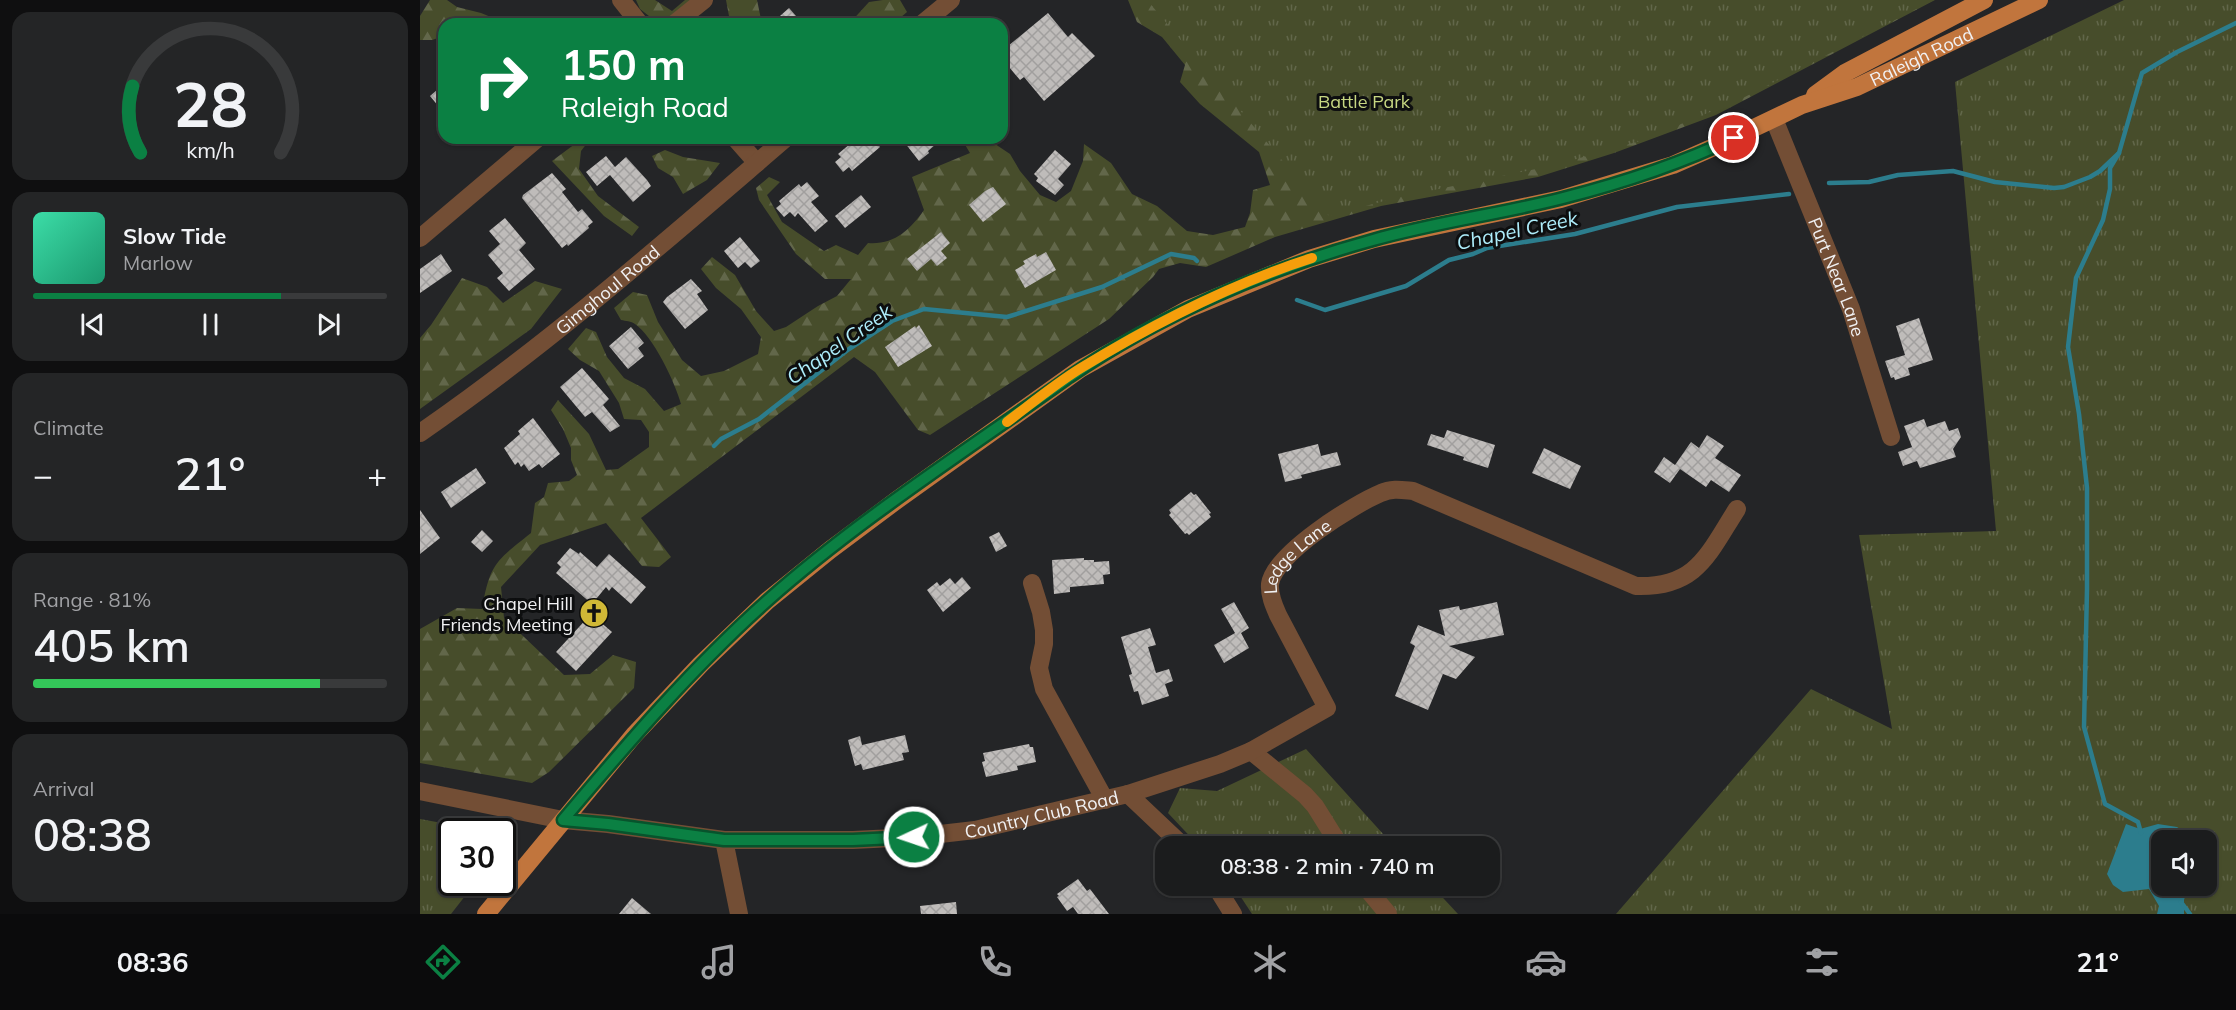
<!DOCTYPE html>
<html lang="en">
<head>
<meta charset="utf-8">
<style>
  :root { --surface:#1b1c1d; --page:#242526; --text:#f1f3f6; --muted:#a0a1a4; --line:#393a3b; --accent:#0b8043 }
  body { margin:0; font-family:Mulish,sans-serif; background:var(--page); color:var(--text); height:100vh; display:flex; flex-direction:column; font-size:22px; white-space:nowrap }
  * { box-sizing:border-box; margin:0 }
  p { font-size:20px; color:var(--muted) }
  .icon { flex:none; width:33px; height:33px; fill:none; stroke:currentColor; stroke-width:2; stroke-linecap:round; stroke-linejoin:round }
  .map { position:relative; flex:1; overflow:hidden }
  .details { display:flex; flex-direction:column; gap:12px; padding:12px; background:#0f0f10; width:420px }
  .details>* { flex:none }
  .top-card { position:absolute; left:18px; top:18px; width:570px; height:126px; border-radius:18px; box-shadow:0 2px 4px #0004,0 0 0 2px var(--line); background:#0b8043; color:#fff; overflow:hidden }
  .controls { position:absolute; left:1731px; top:830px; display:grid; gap:12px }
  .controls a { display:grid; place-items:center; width:66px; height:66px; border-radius:12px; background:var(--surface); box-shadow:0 2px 4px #0004,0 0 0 2px var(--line); font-size:30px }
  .speed { position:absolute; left:18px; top:818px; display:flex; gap:12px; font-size:30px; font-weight:700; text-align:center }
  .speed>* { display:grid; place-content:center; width:78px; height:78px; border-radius:50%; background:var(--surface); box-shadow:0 2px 4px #0004,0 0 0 2px var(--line); line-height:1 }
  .speed .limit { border:3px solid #111; border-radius:9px; background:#fff; color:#111 }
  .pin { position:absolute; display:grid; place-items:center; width:51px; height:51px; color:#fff; margin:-26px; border:3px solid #fff; border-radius:50%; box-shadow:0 2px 6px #0007 }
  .me { position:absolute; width:66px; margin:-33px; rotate:267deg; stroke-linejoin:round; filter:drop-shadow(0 0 4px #0008) }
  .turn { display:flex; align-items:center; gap:21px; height:126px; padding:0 24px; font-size:27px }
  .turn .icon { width:78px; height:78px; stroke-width:2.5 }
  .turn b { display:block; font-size:42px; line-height:51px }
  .big { font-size:45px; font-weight:600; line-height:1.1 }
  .details .tile { flex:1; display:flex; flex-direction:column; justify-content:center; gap:9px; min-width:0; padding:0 21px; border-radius:18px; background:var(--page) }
  .details .dial { align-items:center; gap:0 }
  .dial svg { height:156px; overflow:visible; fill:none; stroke:var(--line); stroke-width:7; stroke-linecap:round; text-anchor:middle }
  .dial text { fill:var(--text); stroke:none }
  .song { display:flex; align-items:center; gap:18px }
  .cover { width:72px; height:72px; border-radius:9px; background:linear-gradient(135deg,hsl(160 70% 55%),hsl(160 70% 35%)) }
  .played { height:6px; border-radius:3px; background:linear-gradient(90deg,var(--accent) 70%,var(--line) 70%) }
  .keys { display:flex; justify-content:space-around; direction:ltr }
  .heat { display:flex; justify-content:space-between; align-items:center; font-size:33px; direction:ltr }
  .charge { height:9px; border-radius:4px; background:linear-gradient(90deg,#34c759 81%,var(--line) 0) }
  .trip { position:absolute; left:735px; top:836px; width:345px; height:60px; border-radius:18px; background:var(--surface); box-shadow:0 2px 4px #0004,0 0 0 2px var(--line); font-weight:600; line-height:60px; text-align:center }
  .dock { display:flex; height:96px; justify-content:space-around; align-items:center; background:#0b0b0c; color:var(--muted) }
  .dock .icon { width:42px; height:42px }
  .dock .selected { color:var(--accent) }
  .dock b { font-size:27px; color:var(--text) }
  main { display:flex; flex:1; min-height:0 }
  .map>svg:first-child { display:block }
  .forest { fill:url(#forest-firs) }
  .park { fill:url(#park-tufts); fill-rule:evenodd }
  .water { fill:#2c7d8d }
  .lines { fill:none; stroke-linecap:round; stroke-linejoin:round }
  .stream { stroke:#2c7d8d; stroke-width:4.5 }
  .building { fill:url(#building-cross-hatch) }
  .minor { stroke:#734e35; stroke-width:18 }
  .major { stroke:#c1753d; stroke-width:18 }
  .route-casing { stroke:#07532c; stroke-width:15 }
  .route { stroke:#0b8043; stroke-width:10 }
  .slow { stroke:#f59e0b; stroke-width:10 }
  .labels { text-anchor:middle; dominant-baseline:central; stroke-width:6; stroke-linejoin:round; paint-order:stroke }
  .street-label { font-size:18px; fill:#f1f1f3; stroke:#0d0e0f }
  .park-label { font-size:18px; fill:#c7d782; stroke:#0d0e0f }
  .poi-label { font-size:18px; fill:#f1f1f3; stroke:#0d0e0f; text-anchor:end }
  .water-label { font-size:20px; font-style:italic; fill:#aeedfb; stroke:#0d0e0f }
</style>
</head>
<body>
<main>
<section class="details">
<div class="tile dial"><svg viewBox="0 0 100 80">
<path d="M14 69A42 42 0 1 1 86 69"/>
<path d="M14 69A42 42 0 0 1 10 35" stroke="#0b8043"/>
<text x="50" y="56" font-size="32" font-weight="700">28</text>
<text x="50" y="72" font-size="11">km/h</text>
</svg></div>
<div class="tile">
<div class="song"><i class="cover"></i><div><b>Slow Tide</b><p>Marlow</p></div></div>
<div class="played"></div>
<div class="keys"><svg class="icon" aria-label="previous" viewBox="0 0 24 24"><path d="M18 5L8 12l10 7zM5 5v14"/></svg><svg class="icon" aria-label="pause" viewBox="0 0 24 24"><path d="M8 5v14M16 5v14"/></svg><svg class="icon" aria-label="next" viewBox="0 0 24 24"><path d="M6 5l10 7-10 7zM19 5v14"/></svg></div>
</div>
<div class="tile"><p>Climate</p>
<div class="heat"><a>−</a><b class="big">21°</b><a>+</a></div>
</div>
<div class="tile"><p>Range · 81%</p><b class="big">405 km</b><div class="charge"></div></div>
<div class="tile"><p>Arrival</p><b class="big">08:38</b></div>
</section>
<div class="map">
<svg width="1816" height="914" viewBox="0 0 1816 914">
  <defs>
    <pattern id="forest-firs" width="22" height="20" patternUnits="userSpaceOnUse" patternTransform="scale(1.5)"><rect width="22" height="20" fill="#474d2b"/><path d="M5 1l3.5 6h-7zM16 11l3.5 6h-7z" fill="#62674a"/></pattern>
    <pattern id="park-tufts" width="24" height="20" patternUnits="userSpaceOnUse" patternTransform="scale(1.5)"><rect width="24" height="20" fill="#474d2b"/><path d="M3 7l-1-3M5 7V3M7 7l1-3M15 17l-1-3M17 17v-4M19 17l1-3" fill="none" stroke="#62674a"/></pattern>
    <pattern id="building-cross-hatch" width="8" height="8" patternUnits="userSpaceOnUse" patternTransform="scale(1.5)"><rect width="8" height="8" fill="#bfbcba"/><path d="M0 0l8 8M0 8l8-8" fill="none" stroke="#a19f9e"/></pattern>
  </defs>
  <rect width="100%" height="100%" fill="#242527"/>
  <g class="forest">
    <path d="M 10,0 L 27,0 L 37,7 L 61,13 L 88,24 L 24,24 L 24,36 L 12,40 L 0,40 L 0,16 Z"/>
    <path d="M 216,0 L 235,0 L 252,11 L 265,0 L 278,0 L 251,20 L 238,23 L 220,9 Z"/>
    <path d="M 306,0 L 337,0 L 342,24 L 318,24 L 309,16 Z"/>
    <path d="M 463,0 L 480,0 L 487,12 L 473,24 L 429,24 L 449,2 Z"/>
    <path d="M 708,0 L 1515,0 L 1296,115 L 1194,153 L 1118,177 L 961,206 L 855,237 L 786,267 L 760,263 L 739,269 L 733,277 L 689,319 L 510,435 L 498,430 L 455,372 L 434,357 L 221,518 L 251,557 L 239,567 L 222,566 L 186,523 L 120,545 L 81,587 L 84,618 L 144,675 L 170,674 L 193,655 L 216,662 L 214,688 L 129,772 L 112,783 L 0,763 L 0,629 L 37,608 L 62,609 C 70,563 76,561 111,533 L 115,503 L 124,497 L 128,483 L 149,481 L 157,475 L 151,460 L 151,448 L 143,429 L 131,410 L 138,400 L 169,434 L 186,470 L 198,469 L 229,447 L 229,432 L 221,420 L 204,419 L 199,403 L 179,371 L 160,360 L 148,349 L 166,328 L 176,332 L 187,357 L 204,378 L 225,389 L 244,411 L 261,404 C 255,382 233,336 215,324 C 211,321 206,321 201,320 L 194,308 L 213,292 L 227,295 L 238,322 L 262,360 L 281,376 L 304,371 L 338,354 L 341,337 L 321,309 L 296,288 L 281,269 L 292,257 L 315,275 L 336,311 L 354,331 L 366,327 L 398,306 L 417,296 L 431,279 L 405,279 L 376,254 L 339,200 L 336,188 L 349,177 L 360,182 L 347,195 L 362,222 L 404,251 L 416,245 L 438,255 L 448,243 C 474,245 490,230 504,210 L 492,177 L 550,153 L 541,138 L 566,138 L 590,154 L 600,171 L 620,195 L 636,202 L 651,191 L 663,161 L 664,144 L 691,163 L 712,194 L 737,206 L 767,231 L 793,235 L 825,227 L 830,213 L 833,190 L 850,185 L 839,152 L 780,104 L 760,82 L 765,65 L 742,37 L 717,22 Z"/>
    <path d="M 163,138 L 171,138 L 161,151 L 159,169 L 178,196 L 219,227 L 212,236 L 184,216 L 132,161 Z"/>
    <path d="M 245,150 L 263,157 L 300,163 L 287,180 L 263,194 L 253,177 L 238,168 L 232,156 Z"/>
    <path d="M 42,278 L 67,287 L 83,303 L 115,281 L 142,289 L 111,329 L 0,409 L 0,338 L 11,325 Z"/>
  </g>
  <g class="park">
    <path d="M 727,0 L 1514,0 L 1319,100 L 1220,141 L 1135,165 L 975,198 L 909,216 Z"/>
    <path d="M 1704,0 L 1816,0 L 1816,914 L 1196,914 L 1391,689 L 1472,729 L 1439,535 L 1576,531 L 1535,82 ZM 1742,840 L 1786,840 L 1786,885 L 1742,885 Z"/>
    <path d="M 886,749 L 974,846 L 779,846 L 748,813 L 760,788 L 797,791 Z"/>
    <path d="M 0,819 L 66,831 L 32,831 L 32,882 L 56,882 L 31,914 L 0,914 Z"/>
    <path d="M 813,885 L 1011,885 L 1038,914 L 832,914 Z"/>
  </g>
  <path class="water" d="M 1706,824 L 1720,829 L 1738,824 L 1757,827 L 1766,833 L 1772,840 L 1742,840 L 1742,885 L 1769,885 L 1764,900 L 1764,914 L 1737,914 L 1739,906 L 1729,889 L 1703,892 L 1693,885 L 1687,874 Z"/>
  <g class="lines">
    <g class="stream">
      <path d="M 1699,153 L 1690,168 L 1690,189 L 1683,220 L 1656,278 L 1648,347 L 1659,414 L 1667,488 L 1667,589 L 1664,727 L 1685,804 L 1718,822 L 1721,833"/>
      <path d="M 1409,183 L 1449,182 L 1478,175 L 1533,171 L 1575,182 L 1634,188 L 1644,187 L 1670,177 L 1680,171 L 1699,153 L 1722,73 L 1757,52 L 1816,23"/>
      <path d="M 877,300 L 905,310 L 986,286 L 1029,260 L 1053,254 L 1067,248 L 1155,234 L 1257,207 L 1369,194"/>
      <path d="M 294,446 L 301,439 L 339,419 L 429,349 L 472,321 L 504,309 L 587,317 L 682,287 L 751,254 L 774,258 L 777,261"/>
      <path d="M 1761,902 L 1770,914"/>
    </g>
  </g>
  <g class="building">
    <path d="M 369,8 L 383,24 L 351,24 Z"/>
    <path d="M 628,13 L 648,37 L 652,33 L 675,56 L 624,101 L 604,77 L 600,80 L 589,67 L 582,72 L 582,51 Z"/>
    <path d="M 24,84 L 24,113 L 10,96 Z"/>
    <path d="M 437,138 L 452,138 L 460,147 L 432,171 L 429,167 L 423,172 L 415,162 L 421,157 L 418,154 Z"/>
    <path d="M 481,138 L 523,138 L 508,151 L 509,153 L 499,161 Z"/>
    <path d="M 635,150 L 651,164 L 638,179 L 644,185 L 635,195 L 616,181 L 618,178 L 614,174 Z"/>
    <path d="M 186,156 L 195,167 L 206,157 L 227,180 L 231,186 L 213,202 L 190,175 L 177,186 L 166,172 Z"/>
    <path d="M 132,173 L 146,189 L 142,192 L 158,212 L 162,209 L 173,222 L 168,226 L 169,228 L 148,246 L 147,244 L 142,248 L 102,198 L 103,195 Z"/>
    <path d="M 387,182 L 399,196 L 391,202 L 408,221 L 395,232 L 378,213 L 375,217 L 370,212 L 364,217 L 356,208 L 361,204 L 359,201 L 379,184 L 381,187 Z"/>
    <path d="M 573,187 L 586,204 L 563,222 L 549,205 L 565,191 Z"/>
    <path d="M 441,195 L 451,207 L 425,228 L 415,216 Z"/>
    <path d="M 85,218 L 106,243 L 99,250 L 115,269 L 89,291 L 77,278 L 83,273 L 68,255 L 80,244 L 69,231 Z"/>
    <path d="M 521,232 L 530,243 L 521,251 L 527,258 L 517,266 L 511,259 L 497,271 L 487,259 Z"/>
    <path d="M 320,237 L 340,261 L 331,268 L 325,262 L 318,268 L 304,251 Z"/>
    <path d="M 626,252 L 636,270 L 605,288 L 595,270 L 605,264 L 603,261 L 616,254 L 617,257 Z"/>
    <path d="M 21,254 L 32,271 L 0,293 L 0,269 Z"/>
    <path d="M 271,279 L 282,291 L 277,294 L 288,310 L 265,329 L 243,302 L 247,297 Z"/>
    <path d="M 1499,318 L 1513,360 L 1488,368 L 1490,375 L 1475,380 L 1474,377 L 1471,378 L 1465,361 L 1485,355 L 1476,326 Z"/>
    <path d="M 499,325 L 512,346 L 478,367 L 465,347 L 495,326 L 496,328 Z"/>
    <path d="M 211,327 L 224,343 L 218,348 L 224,356 L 208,369 L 189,346 Z"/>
    <path d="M 162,368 L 189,399 L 183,405 L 200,426 L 190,432 L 172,412 L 165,417 L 140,387 Z"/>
    <path d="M 113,418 L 140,454 L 122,468 L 119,464 L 109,471 L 104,464 L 101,467 L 98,462 L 95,465 L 84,448 L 100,434 L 98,431 Z"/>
    <path d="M 1504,419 L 1507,427 L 1525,421 L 1529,431 L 1538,428 L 1541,437 L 1533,449 L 1536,457 L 1500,468 L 1497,461 L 1483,466 L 1478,452 L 1492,447 L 1484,426 Z"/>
    <path d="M 1027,430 L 1075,445 L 1068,468 L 1043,460 L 1044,457 L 1007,445 L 1011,434 L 1024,438 Z"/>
    <path d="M 1287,435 L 1304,446 L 1295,458 L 1321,475 L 1309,492 L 1291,480 L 1286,487 L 1260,469 L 1250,483 L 1234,472 L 1244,457 L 1255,465 L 1271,442 L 1279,448 Z"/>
    <path d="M 898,444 L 901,456 L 917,452 L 921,465 L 881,475 L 882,478 L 865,482 L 858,454 Z"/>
    <path d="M 1124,448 L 1161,466 L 1150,489 L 1112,473 Z"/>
    <path d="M 56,468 L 66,483 L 31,508 L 21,492 Z"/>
    <path d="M 771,492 L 774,495 L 776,494 L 791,513 L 789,514 L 791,517 L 769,535 L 767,533 L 765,534 L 749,515 L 751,513 L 749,510 Z"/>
    <path d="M 0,510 L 20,538 L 0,554 Z"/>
    <path d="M 62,530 L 73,541 L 62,552 L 51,542 Z"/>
    <path d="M 579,532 L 587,546 L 576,552 L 569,537 Z"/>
    <path d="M 150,548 L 159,554 L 160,552 L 177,567 L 189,554 L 226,587 L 211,604 L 192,587 L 189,591 L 186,587 L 172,604 L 136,573 L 141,567 L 137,563 Z"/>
    <path d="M 664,558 L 664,560 L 674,560 L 674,562 L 689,561 L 690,574 L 683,575 L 684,584 L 650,587 L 650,592 L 634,594 L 632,560 Z"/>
    <path d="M 542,577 L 551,588 L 523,612 L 507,590 L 517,582 L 520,586 L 530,578 L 535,584 Z"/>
    <path d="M 814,602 L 829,628 L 821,633 L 829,648 L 804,663 L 794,645 L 815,633 L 801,609 Z"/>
    <path d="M 1077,602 L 1084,635 L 1029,646 L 1055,657 L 1036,679 L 1023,674 L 1008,710 L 975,696 L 995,646 L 990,643 L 998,625 L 1025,636 L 1019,610 L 1039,606 L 1040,610 Z"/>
    <path d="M 171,614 L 192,632 L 156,671 L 136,652 Z"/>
    <path d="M 730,628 L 736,645 L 728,647 L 736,673 L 749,669 L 753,681 L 745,684 L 749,696 L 722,705 L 718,691 L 714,692 L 709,675 L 712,674 L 701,637 Z"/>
    <path d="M 485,735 L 489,752 L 482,753 L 484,760 L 443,770 L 441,764 L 435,766 L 428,740 L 440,736 L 442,745 Z"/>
    <path d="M 609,744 L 610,747 L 613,747 L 616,762 L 597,766 L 598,770 L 566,777 L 562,762 L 565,761 L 563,753 Z"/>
    <path d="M 658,879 L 667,891 L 670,889 L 689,914 L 658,914 L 653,907 L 647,911 L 637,897 L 639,896 L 637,894 Z"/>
    <path d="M 212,898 L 231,914 L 199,914 Z"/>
    <path d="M 536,902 L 537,914 L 501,914 L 500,906 Z"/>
  </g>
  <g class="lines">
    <g class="minor">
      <path d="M 201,0 L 220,24"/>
      <path d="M 254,24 L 284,0"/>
      <path d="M 502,24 L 531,0"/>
      <path id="s1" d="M 1354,119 L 1431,309 L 1471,437"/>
      <path d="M 315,138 L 337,163"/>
      <path d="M 0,238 L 118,138"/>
      <path id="s2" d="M 0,433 C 129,344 247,240 366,138"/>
      <path d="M 612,583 L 621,612 L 624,630 L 624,644 L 619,668 L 624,689 L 685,800"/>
      <path d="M 831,751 L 885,795 L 895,806 L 920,846"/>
      <path id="s3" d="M 0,791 L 143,820 L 188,824 L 304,840 L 433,840 L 494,837 L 555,830 L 708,794 L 800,764 L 831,751 L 907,708 L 858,615 C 854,606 849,595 850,584 C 854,554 934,504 961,493 C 972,488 982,490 993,491 L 1216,586 C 1277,588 1288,554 1317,509"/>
      <path d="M 708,794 L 763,846"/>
      <path d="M 304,840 L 319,914"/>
      <path d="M 795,885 L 813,914"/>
      <path d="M 944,885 L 968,914"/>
    </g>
    <g class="major">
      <path d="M 1395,95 L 1425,73 L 1564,0"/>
      <path id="s4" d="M 66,914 L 214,735 L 281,664 L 347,601 L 410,550 L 477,500 L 660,369 L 768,309 L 889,259 L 954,239 L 1141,199 L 1253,165 L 1294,147 L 1382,105 L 1437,87 L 1619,0"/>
    </g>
  </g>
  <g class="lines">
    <g class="route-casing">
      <path id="route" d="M 494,837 L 433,840 L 304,840 L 188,824 L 143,820 C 207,744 272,668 347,601 C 438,520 549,449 649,377 C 740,315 847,269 953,240 C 1016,222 1081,214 1143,198 C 1202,183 1260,164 1314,138"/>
    </g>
    <use href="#route" class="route"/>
    <path class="slow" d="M 587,422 C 611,404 635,384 661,368 C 733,324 811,284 892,258"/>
  </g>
  <defs>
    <g id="church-disc" transform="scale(1.5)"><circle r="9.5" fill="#d0b836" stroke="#0d0e0f"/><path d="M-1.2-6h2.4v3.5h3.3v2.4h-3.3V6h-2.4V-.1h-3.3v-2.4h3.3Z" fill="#111"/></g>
  </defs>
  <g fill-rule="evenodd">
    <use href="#church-disc" x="174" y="613"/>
  </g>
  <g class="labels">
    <g class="street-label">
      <text stroke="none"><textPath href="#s4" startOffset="1713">Raleigh Road</textPath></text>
      <text stroke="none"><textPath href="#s1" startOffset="170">Purt Near Lane</textPath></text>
      <text stroke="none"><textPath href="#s2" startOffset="236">Gimghoul Road</textPath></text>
      <text stroke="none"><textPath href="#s3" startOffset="1110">Ledge Lane</textPath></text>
      <text stroke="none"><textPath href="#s3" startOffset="628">Country Club Road</textPath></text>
    </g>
    <g class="park-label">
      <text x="944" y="101">Battle Park</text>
    </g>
    <g class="poi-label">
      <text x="153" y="603">Chapel Hill<tspan x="153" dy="21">Friends Meeting</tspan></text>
    </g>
    <g class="water-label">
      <text transform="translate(1097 230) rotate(-12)">Chapel Creek</text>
      <text transform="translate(419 344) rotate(-35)">Chapel Creek</text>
    </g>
  </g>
</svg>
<div class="controls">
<a><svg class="icon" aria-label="sound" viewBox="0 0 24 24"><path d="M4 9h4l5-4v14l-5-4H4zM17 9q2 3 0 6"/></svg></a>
</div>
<div class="speed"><div class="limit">30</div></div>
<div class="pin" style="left:1314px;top:138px;background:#d93025"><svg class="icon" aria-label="arrive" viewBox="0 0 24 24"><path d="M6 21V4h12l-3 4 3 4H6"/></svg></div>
<svg class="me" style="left:494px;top:837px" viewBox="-20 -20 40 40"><circle r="17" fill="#0b8043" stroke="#fff" stroke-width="3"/><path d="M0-11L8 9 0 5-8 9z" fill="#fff"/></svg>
<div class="trip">08:38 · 2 min · 740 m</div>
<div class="top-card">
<div class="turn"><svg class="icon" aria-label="right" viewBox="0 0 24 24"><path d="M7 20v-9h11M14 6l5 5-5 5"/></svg><div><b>150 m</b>Raleigh Road</div></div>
</div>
</div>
</main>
<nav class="dock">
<b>08:36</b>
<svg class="icon selected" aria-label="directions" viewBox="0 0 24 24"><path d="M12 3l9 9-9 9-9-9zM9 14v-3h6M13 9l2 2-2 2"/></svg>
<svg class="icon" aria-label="music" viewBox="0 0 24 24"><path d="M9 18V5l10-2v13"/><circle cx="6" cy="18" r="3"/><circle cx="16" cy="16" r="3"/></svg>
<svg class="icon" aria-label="phone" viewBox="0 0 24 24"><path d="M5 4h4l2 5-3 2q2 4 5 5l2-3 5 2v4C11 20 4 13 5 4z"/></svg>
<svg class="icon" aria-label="climate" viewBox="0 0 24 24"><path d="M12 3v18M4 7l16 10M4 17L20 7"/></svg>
<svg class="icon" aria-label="car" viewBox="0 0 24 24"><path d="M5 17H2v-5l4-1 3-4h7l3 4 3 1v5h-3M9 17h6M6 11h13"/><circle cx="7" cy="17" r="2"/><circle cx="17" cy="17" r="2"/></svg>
<svg class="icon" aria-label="filters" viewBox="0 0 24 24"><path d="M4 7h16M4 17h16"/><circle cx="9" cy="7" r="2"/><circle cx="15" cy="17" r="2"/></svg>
<b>21°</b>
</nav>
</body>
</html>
